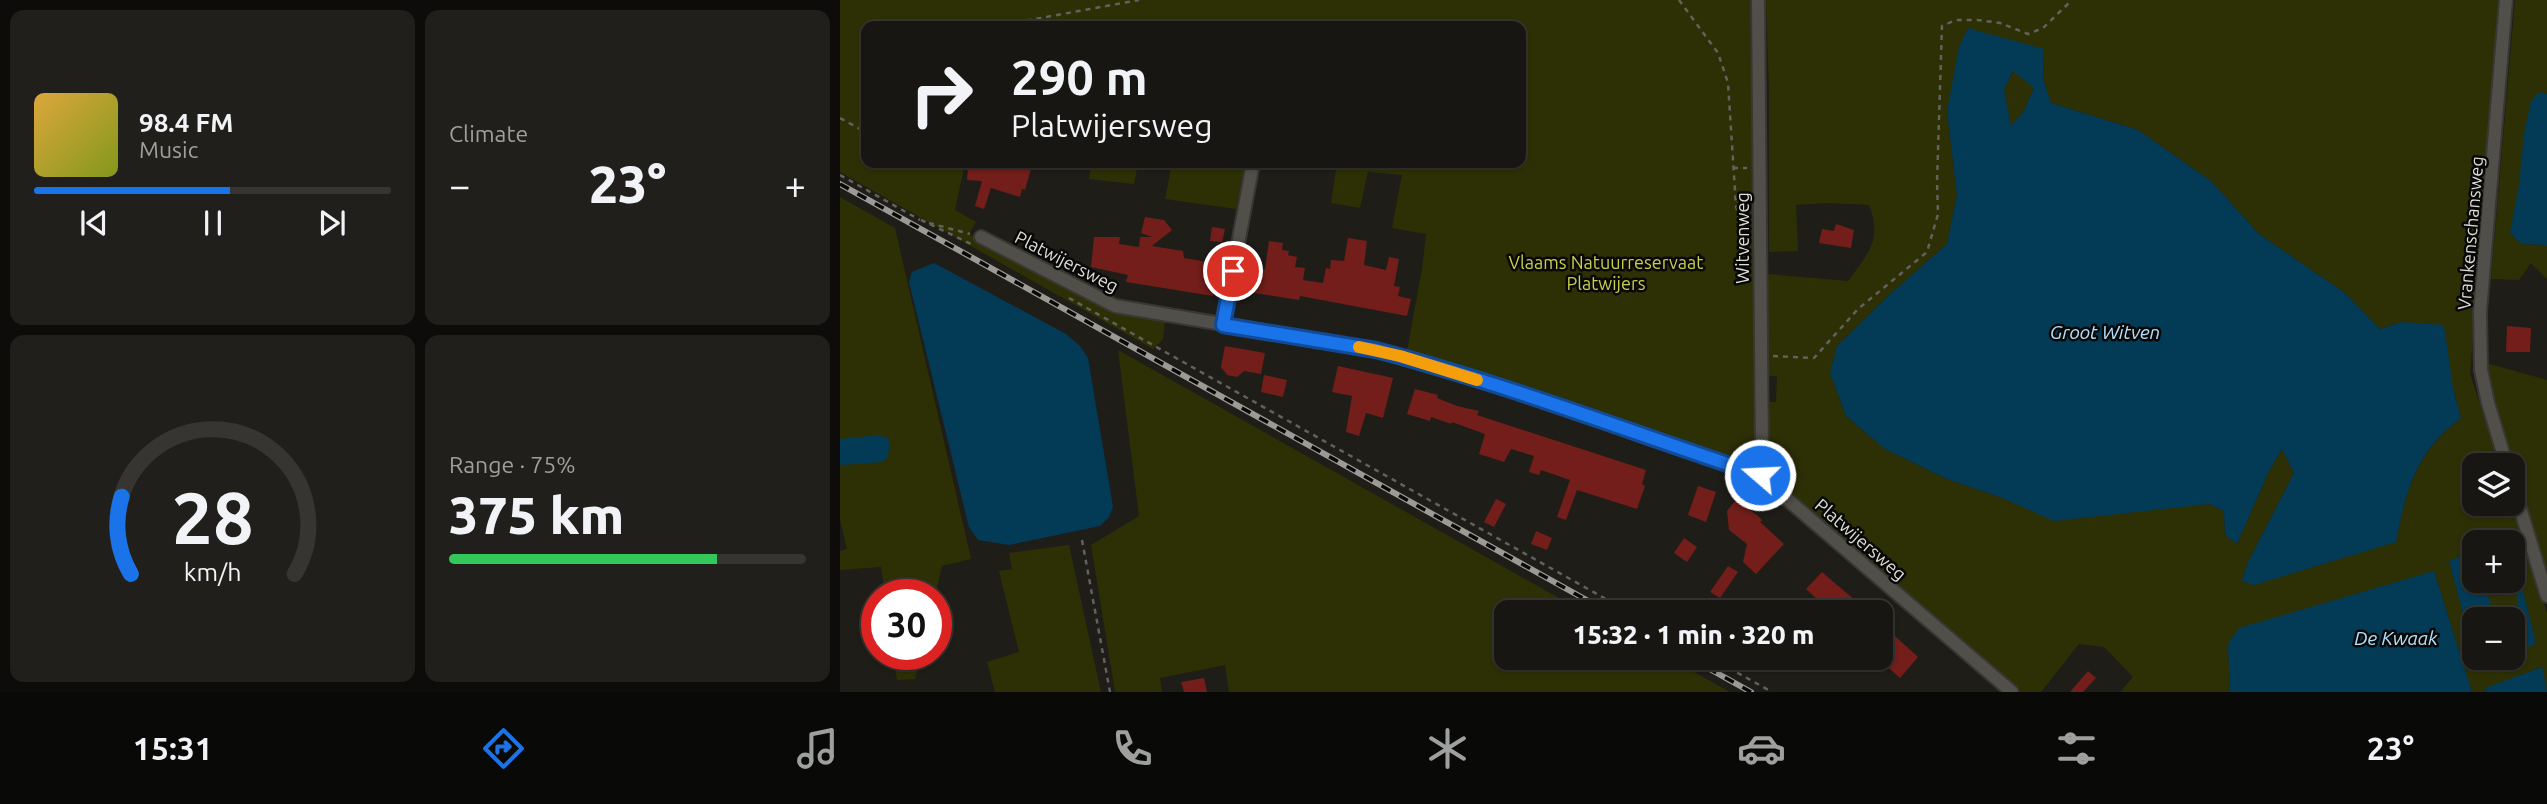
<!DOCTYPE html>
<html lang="en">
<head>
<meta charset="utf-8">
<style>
  :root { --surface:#171612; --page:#201f1b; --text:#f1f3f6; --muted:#9e9f9f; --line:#363532; --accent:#1a73e8 }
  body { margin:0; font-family:Ubuntu,sans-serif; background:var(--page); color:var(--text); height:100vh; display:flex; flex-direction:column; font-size:26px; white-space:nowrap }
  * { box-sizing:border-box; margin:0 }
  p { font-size:23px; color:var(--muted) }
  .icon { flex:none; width:38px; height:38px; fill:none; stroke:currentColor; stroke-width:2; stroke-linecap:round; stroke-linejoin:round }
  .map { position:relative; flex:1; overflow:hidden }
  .details { display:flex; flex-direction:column; gap:10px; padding:10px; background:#0d0c0a; width:840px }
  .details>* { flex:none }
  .guide { position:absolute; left:21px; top:21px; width:665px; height:147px; border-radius:14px; box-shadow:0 2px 5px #0004,0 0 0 2px var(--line); background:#171612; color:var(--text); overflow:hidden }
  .fabs { position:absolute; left:1622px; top:453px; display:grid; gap:14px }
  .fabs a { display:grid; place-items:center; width:63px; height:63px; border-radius:14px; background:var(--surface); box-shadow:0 2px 5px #0004,0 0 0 2px var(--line); font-size:35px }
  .speed { position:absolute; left:21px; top:579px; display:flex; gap:14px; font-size:35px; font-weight:700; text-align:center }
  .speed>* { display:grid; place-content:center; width:91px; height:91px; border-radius:50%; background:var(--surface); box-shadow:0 2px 5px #0004,0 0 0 2px var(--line); line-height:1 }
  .speed .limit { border:10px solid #d22; background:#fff; color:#111 }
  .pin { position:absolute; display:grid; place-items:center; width:60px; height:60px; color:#fff; margin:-30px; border:4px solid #fff; border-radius:50%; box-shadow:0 2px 7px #0007 }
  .me { position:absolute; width:77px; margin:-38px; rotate:289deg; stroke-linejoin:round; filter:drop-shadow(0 0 5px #0008) }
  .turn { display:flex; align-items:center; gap:24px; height:147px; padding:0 35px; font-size:32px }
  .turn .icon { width:91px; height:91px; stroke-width:2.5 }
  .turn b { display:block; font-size:49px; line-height:60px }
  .big { font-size:52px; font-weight:800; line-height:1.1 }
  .details .card { flex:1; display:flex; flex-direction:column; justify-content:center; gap:10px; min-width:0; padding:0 24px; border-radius:14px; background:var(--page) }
  .details .dial { align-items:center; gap:0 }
  .dial svg { height:182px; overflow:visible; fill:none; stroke:var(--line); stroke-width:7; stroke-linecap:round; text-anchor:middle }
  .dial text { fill:var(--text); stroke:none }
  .song { display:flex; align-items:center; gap:21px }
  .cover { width:84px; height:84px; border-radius:10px; background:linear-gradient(135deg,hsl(40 70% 55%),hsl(70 70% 35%)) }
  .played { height:7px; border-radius:4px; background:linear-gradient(90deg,var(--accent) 55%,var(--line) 55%) }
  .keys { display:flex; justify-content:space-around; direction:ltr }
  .heat { display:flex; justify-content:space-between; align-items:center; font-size:38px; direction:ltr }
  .charge { height:10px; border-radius:5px; background:linear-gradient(90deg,#34c759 75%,var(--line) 0) }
  .details .tiles { flex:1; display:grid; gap:10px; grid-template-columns:repeat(2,1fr) }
  .trip { position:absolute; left:654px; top:600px; width:399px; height:70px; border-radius:14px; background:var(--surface); box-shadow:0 2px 5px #0004,0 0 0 2px var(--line); font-weight:800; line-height:70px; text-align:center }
  .tabs { display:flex; height:112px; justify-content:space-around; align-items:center; background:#090907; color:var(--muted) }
  .tabs .icon { width:49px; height:49px }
  .tabs .selected { color:var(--accent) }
  .tabs b { font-size:32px; color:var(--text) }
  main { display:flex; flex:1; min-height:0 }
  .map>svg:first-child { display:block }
  .green { fill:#2d3005; fill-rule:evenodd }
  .water { fill:#033b57; fill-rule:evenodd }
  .building { fill:#731e1a }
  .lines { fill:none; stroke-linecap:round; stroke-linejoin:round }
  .minor-casing { stroke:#383733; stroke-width:16 }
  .path { stroke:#63615d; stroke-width:2.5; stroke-dasharray:5 5; stroke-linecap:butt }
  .minor { stroke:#514f49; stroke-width:12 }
  .rail-casing { stroke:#9c9a96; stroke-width:6 }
  .rail { stroke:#080806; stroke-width:3.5; stroke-dasharray:10; stroke-linecap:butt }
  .route-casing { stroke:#114b97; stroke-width:18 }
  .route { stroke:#1a73e8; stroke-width:12 }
  .slow { stroke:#f59e0b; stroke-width:12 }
  .labels { text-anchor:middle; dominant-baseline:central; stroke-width:5; stroke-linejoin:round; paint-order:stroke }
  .street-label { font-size:18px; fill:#deddd9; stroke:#080806 }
  .park-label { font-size:18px; fill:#c6cf4f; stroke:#080806 }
  .water-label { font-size:19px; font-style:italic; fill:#b6e1fe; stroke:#080806 }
</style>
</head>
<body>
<main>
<section class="details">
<div class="tiles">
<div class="card">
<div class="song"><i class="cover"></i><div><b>98.4 FM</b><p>Music</p></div></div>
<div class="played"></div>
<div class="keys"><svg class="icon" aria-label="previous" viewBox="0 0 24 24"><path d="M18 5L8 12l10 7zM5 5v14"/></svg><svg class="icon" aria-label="pause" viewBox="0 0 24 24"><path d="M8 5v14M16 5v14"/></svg><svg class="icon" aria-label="next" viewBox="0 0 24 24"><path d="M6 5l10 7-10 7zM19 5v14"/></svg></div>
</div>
<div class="card"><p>Climate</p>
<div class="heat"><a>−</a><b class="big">23°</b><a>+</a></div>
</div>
<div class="card dial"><svg viewBox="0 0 100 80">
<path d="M14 69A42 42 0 1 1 86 69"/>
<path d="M14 69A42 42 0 0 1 10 35" stroke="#1a73e8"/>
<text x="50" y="56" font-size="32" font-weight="700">28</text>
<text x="50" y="72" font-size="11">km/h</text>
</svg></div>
<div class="card"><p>Range · 75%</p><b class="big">375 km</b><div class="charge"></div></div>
</div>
</section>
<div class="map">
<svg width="1707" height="692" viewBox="0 0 1707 692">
  <rect width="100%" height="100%" fill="#1f1d18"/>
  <g class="green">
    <path d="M 0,0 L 910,0 L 916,452 L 914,460 L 902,462 L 769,417 L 568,360 L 569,352 L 567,351 L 582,269 L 586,234 L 552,228 L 562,175 L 528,172 L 520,208 L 491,203 L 497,163 L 681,163 L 681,26 L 26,26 L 26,163 L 128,163 L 124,168 L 115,210 L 136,222 L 129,234 L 281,314 L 325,320 L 323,339 L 313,349 L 0,172 Z"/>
    <path d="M 926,0 L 1659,0 L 1630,374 L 1660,465 L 1634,466 L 1634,504 L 1672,504 L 1707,613 L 1707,692 L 1701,667 L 1645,689 L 1647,692 L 1632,692 L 1594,571 L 1388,644 L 1390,692 L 1280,692 L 1293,677 L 1264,647 L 1239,644 L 1201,692 L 1181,692 L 929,475 L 926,402 L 936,402 L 937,376 L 926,376 L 928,274 L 1008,281 C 1028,254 1043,239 1029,205 L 988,203 L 956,205 L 958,251 L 929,252 L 929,90 ZM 1204,49 L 1203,78 L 1211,103 L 1298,130 L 1371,181 L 1419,234 L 1505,293 L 1540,329 L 1562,322 L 1613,388 L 1621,418 C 1576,452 1566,490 1556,542 L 1402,581 L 1408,562 L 1454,473 L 1442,449 L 1429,471 L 1397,544 L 1385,535 L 1384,511 L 1369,504 L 1160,497 L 1107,479 L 1045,449 L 1006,416 L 990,373 L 997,346 L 1050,294 L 1107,244 L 1117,195 L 1107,111 ZM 1634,542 L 1673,542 L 1673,551 L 1696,643 L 1677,638 L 1673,641 L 1673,658 L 1663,658 L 1639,669 L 1609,561 L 1634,551 Z"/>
    <path d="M 1675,0 L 1707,0 L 1707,94 L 1699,92 L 1670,232 L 1681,244 L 1707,245 L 1707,279 L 1691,263 L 1679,280 L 1651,279 Z"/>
    <path d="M 1174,70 L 1194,88 L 1184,111 L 1171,127 L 1164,89 Z"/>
    <path d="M 252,163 L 298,163 L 294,184 L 249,179 Z"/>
    <path d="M 332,163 L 405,163 L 396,209 L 325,199 Z"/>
    <path d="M 0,197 L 55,228 L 131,559 L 102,566 L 95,595 L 45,595 L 41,567 L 0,570 L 0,551 L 7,549 L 0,520 Z"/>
    <path d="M 278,350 L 744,612 L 667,612 L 667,658 L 829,658 L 890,692 L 389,692 L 385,665 L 320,678 L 322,692 L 275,692 L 251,545 L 299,516 Z"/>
    <path d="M 1646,363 L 1707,380 L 1707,580 L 1685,514 L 1647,377 Z"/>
    <path d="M 229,545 L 261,692 L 155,692 L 147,662 L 179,652 L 159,571 L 172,569 L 169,553 Z"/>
    <path d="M 1634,560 L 1634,581 L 1654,581 L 1655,589 L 1667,587 L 1677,591 L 1677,611 L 1684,625 L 1673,628 L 1673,620 L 1656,619 L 1652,617 L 1644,592 L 1631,582 L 1630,564 Z"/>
    <path d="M 53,655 L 81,655 L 75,679 L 57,680 Z"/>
  </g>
  <g class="water">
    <path d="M 1128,28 L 1204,49 L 1203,78 L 1211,103 L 1298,130 L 1371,181 L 1419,234 L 1505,293 L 1540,329 L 1562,322 L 1604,325 L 1613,388 L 1621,418 C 1576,451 1566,490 1556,542 L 1414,585 L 1402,581 L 1408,562 L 1454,473 L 1442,449 L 1429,471 L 1397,544 L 1385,535 L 1384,511 L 1369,504 L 1214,521 L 1160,497 L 1107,479 L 1045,449 L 1006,416 L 990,373 L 997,346 L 1050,294 L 1107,244 L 1117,195 L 1107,111 L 1119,47 ZM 1173,71 L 1194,88 L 1184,111 L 1171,126 L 1164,89 Z"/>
    <path d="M 1699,92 L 1707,94 L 1707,245 L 1681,244 L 1670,232 L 1679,185 L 1684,134 L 1691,101 Z"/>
    <path d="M 94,263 L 226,334 L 240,346 L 248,358 L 273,507 L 269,517 L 260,526 L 169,545 L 138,540 L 129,527 L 69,282 L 72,272 Z"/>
    <path d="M 39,435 L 47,438 L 50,442 L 48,456 L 43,462 L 0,465 L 0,439 Z"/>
    <path d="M 1634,551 L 1634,560 L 1630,564 L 1631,582 C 1646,593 1652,597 1652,617 L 1656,619 L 1634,620 L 1634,654 L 1609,561 Z"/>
    <path d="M 1673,551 L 1696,643 L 1680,651 L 1677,638 L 1673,641 L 1673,628 L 1684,625 L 1677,611 L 1677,591 L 1667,587 L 1655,589 L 1654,581 L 1673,581 Z"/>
    <path d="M 1594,571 L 1632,692 L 1390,692 L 1388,644 L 1399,628 Z"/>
    <path d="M 1702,667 L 1707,692 L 1647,692 L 1645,688 Z"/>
  </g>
  <g class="building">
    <path d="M 147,163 L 182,163 L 192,165 L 185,190 L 182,189 L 180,197 L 151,188 L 144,209 L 135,206 L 142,181 L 127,180 L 128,167 L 145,169 Z"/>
    <path d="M 305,217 L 324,220 L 332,230 L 312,246 L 343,251 L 344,258 L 379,264 L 373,296 L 286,282 L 288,275 L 251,267 L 254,237 L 280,237 L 279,244 L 299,247 L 300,237 L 312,237 L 301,233 Z"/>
    <path d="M 996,224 L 1014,230 L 1011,248 L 979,243 L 982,229 L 994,231 Z"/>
    <path d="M 372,227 L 385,229 L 382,242 L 370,241 Z"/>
    <path d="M 508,238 L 527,241 L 524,265 L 546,270 L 549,257 L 559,259 L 554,286 L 560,287 L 558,296 L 571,299 L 567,316 L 460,296 L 459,300 L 408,292 L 410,276 L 417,277 L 419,268 L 425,269 L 429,241 L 443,243 L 442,250 L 449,251 L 448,255 L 457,257 L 455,267 L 465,268 L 463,280 L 483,283 L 486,268 L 490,269 L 491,260 L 504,261 Z"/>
    <path d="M 1667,326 L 1691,328 L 1690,352 L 1666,352 Z"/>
    <path d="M 385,346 L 425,353 L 421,374 L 404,371 L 397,377 L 387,375 L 381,367 Z"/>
    <path d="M 498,366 L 553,378 L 543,418 L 526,413 L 519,436 L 506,432 L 512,396 L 492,392 Z"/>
    <path d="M 424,375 L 447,380 L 443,397 L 421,392 Z"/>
    <path d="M 575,389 L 598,395 L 597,398 L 617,406 L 639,411 L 637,415 L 806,470 L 802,484 L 805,486 L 797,509 L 737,490 L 726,520 L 717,517 L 730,480 L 701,470 L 699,475 L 689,472 L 694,456 L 671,449 L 664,462 L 639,454 L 645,434 L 612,422 L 611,424 L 591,417 L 590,421 L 567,414 Z"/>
    <path d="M 858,486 L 876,492 L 866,522 L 848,515 Z"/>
    <path d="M 656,499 L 666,504 L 654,527 L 644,522 Z"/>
    <path d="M 896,500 L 918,516 L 922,520 L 920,522 L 944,544 L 916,574 L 903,562 L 907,544 L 889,530 L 887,511 Z"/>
    <path d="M 696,531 L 712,538 L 707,550 L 691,544 Z"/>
    <path d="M 844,538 L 857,547 L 847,562 L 834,553 Z"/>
    <path d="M 888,566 L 898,572 L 880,598 L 870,592 Z"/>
    <path d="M 982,572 L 1010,596 L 1029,612 L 984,612 L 974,604 L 978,600 L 966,589 Z"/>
    <path d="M 1046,628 L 1078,657 L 1060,678 L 1041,661 L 1041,633 Z"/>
    <path d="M 1248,671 L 1256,678 L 1243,692 L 1230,692 Z"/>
    <path d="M 364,678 L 367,692 L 344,692 L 341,682 Z"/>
  </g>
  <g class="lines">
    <g class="minor-casing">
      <g id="minor">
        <path d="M 918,0 L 922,456 L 920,476"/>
        <path d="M 1666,0 L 1640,312 L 1641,370 L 1648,403 L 1667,466"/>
        <path d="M 141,237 L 275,306 L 536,350 L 651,384 L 920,476 L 1172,692"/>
        <path d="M 383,325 L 413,163"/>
        <path d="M 1673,485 L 1707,596"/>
      </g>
    </g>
    <g class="path">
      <path d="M 839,0 L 878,53 L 888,83 L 896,206 L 908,253"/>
      <path d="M 157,26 L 299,0"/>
      <path d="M 0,118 L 22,130 L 26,130"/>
      <path d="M 893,168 L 907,168"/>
      <path d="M 0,175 L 80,220"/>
      <path d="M 81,220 L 131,244"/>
      <path d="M 89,223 L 130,234"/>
      <path d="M 229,298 L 789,612"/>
      <path d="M 933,356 L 974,358 L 1018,309 L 1087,252 L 1098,214 L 1097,182 L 1102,26 L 1116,20 L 1138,20 L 1160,23 L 1188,34 L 1203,28 L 1232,0"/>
      <path d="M 242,540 L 270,692"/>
      <path d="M 871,658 L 932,692"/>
    </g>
    <use href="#minor" class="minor"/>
    <g class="rail-casing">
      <g id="rail">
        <path d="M 0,184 L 768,612"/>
        <path d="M 850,658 L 911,692"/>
      </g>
    </g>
    <use href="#rail" class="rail"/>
  </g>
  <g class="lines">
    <g class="route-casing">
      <path id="route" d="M 393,271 L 383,325 L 536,350 C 666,384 793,433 920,475"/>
    </g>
    <use href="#route" class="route"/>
    <path class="slow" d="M 519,347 L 560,356 L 637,380"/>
  </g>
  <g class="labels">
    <g class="street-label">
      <text transform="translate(1630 233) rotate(-85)">Vrankenschansweg</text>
      <text transform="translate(902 238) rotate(-90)">Witvenweg</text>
      <text transform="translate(227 261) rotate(27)">Platwijersweg</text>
      <text transform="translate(1021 539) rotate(41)">Platwijersweg</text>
    </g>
    <g class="park-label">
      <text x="766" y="262">Vlaams Natuurreservaat<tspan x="766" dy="21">Platwijers</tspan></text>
    </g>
    <g class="water-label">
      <text x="1265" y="332">Groot Witven</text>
      <text x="1556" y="638">De Kwaak</text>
    </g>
  </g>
</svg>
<div class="fabs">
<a><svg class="icon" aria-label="layers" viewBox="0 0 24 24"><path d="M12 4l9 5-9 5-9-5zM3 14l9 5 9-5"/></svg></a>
<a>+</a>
<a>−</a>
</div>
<div class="speed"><div class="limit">30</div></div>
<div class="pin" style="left:393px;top:271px;background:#d93025"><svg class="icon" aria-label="arrive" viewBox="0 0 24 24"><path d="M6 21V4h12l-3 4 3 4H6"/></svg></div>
<svg class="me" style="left:920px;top:475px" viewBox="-20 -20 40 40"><circle r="17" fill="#1a73e8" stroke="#fff" stroke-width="3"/><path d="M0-11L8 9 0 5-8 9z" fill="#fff"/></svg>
<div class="trip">15:32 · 1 min · 320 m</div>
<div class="guide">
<div class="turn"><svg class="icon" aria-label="right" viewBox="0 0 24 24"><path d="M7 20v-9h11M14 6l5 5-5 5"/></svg><div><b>290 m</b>Platwijersweg</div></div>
</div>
</div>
</main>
<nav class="tabs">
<b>15:31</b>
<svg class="icon selected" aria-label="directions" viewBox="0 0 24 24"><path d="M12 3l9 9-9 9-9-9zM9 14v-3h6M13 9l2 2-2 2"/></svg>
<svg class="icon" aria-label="music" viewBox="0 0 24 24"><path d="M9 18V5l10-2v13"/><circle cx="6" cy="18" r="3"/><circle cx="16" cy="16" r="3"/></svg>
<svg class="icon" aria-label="phone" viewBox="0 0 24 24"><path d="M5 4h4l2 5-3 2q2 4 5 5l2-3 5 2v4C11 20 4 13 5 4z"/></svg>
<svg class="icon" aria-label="climate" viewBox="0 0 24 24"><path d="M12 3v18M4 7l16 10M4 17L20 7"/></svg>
<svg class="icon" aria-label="car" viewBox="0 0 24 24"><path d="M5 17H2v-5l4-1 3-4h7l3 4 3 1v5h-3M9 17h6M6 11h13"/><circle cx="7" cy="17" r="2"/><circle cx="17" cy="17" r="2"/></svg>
<svg class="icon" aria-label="filters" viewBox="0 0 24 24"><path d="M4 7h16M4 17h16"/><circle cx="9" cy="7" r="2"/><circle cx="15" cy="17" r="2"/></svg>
<b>23°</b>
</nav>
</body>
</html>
